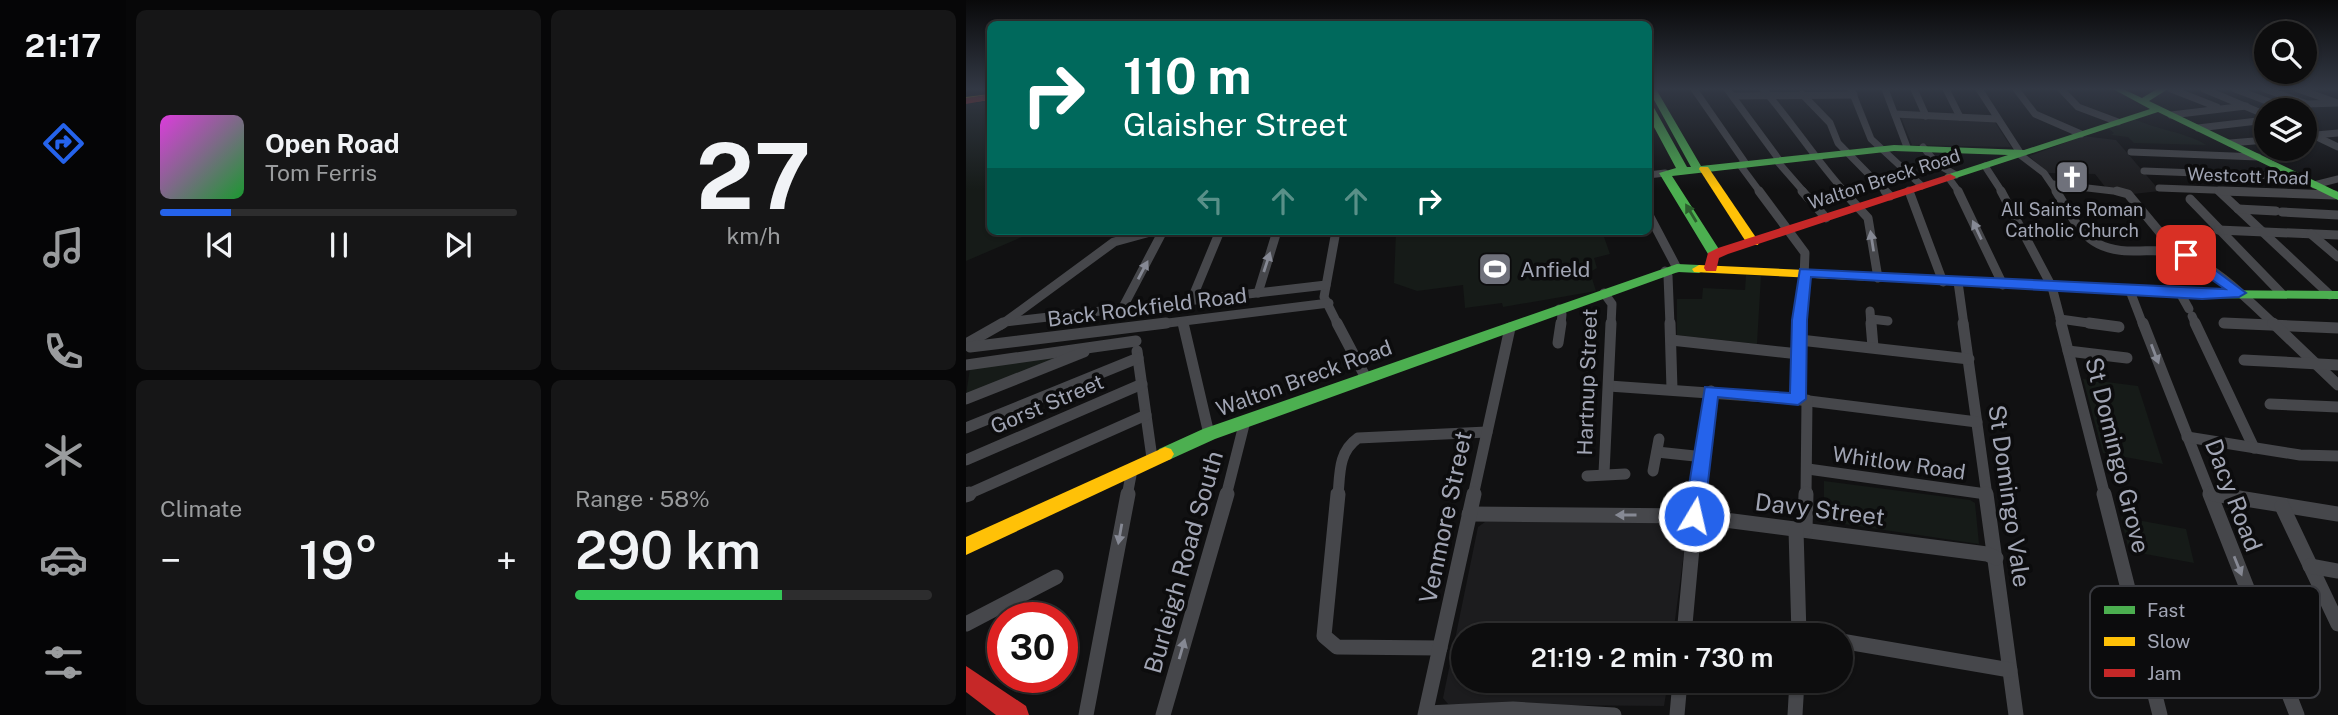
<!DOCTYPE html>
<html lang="en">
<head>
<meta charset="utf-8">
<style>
  :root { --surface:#0d0d0e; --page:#161617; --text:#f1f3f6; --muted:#9a9c9e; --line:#2d2d2e; --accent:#2563eb }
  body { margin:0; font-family:"Public Sans",sans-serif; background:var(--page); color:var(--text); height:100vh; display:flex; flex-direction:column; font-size:26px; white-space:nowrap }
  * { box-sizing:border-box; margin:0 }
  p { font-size:23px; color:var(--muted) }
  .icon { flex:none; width:38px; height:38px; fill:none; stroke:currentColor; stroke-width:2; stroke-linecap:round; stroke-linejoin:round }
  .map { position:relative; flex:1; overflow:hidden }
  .details { display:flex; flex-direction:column; gap:10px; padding:10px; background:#070708; width:840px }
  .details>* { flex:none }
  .top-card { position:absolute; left:21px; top:21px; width:665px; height:214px; border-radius:10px; box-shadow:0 2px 5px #0004,0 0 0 2px var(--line); background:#00695c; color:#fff; overflow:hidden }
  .controls { position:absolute; left:1288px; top:21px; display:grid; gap:14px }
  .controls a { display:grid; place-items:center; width:63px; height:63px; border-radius:50%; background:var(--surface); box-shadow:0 2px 5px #0004,0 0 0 2px var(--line); font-size:35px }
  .speed { position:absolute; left:21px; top:602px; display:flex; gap:14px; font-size:35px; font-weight:700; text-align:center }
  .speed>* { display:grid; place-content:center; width:91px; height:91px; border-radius:50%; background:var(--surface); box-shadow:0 2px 5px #0004,0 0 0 2px var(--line); line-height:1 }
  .speed .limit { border:10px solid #d22; background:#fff; color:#111 }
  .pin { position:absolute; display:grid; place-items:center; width:60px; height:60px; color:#fff; margin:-30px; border-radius:14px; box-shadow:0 4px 10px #0006 }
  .me { position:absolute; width:77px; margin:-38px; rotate:9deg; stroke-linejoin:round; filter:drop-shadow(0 0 5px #0008) }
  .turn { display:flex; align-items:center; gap:24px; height:147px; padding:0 21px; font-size:32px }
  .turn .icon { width:91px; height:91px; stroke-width:2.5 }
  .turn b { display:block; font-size:49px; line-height:60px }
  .lanes { display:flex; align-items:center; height:66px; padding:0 21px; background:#0003; justify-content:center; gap:35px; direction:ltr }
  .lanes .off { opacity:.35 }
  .big { font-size:52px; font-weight:600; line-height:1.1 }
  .details .widget { flex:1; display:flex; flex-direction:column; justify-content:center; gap:10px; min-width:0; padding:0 24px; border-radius:10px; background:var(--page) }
  .details .dial { align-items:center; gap:0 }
  .dial b { font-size:91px; line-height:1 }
  .song { display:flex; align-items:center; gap:21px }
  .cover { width:84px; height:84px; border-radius:10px; background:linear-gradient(135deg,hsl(300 70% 55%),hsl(130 70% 35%)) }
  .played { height:7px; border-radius:4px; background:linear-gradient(90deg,var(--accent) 20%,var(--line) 20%) }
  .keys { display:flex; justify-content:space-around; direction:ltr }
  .heat { display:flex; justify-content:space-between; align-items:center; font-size:38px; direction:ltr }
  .charge { height:10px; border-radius:5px; background:linear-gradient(90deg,#34c759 58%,var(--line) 0) }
  .details .tiles { flex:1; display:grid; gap:10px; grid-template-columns:repeat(2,1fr) }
  .trip { position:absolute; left:485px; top:623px; width:402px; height:70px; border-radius:35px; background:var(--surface); box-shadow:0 2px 5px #0004,0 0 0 2px var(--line); font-weight:600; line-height:70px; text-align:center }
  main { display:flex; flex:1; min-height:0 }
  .menu { display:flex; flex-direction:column; width:126px; justify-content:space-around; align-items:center; background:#050506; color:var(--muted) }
  .menu .icon { width:49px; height:49px }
  .menu .on { color:var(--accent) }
  .menu b { font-size:32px; color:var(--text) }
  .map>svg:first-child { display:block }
  .built { fill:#1c1c1e }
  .green { fill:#161b18 }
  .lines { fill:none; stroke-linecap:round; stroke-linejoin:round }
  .street-far3 { stroke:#46474b; stroke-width:7 }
  .street-far2 { stroke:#46474b; stroke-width:9 }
  .street-far1 { stroke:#46474b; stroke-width:11 }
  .street { stroke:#46474b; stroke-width:15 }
  .fast { fill:#4caf50; fill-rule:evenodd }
  .slow { fill:#ffc107; fill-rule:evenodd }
  .jam { fill:#c62828; fill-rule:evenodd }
  .oneway { fill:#2c5e2e }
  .oneway2 { fill:#868994 }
  .route { fill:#2563eb; stroke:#184099; stroke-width:2 }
  .labels { text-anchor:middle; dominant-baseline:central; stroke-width:7; stroke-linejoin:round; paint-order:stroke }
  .far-street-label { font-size:18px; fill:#a1a5b4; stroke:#0c0c0d }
  .far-poi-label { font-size:18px; fill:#a1a5b4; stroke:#0c0c0d }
  .poi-label { font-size:21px; fill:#a1a5b4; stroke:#0c0c0d; text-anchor:start }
  .street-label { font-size:21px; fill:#a1a5b4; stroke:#0c0c0d }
  .near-street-label { font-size:24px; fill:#a1a5b4; stroke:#0c0c0d }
  .key { fill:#0c0c0d; stroke:#393a3f; stroke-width:2 }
  .key-label { font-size:19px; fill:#a1a5b4 }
</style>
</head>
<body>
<main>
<nav class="menu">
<b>21:17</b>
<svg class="icon on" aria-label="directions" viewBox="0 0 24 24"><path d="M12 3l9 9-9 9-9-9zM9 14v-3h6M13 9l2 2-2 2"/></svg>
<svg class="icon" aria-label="music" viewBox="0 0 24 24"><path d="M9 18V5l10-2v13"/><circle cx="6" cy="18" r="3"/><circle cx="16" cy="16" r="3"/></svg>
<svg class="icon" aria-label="phone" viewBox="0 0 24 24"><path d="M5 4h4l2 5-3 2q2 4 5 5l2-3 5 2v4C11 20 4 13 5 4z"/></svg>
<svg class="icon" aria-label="climate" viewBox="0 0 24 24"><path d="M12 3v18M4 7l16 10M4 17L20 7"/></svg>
<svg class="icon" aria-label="car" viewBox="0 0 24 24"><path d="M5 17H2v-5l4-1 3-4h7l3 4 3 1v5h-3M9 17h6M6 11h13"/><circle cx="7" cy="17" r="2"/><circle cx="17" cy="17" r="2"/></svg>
<svg class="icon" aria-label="filters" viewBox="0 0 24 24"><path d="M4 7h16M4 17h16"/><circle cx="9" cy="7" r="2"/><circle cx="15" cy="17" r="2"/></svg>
</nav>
<section class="details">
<div class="tiles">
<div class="widget">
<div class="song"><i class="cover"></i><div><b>Open Road</b><p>Tom Ferris</p></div></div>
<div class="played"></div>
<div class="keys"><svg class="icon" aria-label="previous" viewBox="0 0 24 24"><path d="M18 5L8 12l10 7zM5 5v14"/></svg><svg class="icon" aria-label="pause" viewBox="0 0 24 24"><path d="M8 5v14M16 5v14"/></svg><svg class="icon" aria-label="next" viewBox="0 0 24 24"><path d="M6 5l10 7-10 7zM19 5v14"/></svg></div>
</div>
<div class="widget dial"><b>27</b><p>km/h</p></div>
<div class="widget"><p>Climate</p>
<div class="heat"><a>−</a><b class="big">19°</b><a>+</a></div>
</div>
<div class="widget"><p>Range · 58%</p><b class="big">290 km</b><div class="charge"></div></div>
</div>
</section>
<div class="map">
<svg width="1372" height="715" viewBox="0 0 1372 715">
  <rect width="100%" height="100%" fill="#111112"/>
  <g class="built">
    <path d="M 935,117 L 1028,121 L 1045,147 L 946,145 Z"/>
    <path d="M 1117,136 L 1150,140 L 1194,191 L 1167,194 L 1140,188 L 1129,174 L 1082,173 L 1063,156 Z"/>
    <path d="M 519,522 L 722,522 L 707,635 L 497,635 L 497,681 L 702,681 L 698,706 L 482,704 L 477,698 L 512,527 Z"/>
  </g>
  <g class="green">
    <path d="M 24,102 L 24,231 L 70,231 L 0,261 L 0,104 Z"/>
    <path d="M 1166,118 C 1188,129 1223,133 1240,145 L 1168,143 L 1162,137 L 1145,135 L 1148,133 L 1142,128 Z"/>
    <path d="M 430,231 L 636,231 L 644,254 L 628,258 L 631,268 L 624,272 L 630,291 L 537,307 L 536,303 L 499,308 L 497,285 L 451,291 L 428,283 Z"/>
    <path d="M 780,275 L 795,276 L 791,344 L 711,335 L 711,299 L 736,299 L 737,288 L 779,290 Z"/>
    <path d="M 106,353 L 0,395 L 4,368 Z"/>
    <path d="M 1117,379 L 1172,386 L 1197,464 L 1137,453 Z"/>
    <path d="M 858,481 L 1004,500 L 1009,503 L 1013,544 L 858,521 Z"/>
    <path d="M 1155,517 L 1220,529 L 1228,563 L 1163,551 Z"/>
  </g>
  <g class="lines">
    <g class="street-far3">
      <path d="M 728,89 L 780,164"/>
      <path d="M 761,89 L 814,161"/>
      <path d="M 797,89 C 827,123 849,159 879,192"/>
      <path d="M 885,89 L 905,139 L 956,186"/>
      <path d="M 919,89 L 941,147"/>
      <path d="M 948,89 L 960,116"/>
      <path d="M 980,89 L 994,117"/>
      <path d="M 1013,89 L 1053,151"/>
      <path d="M 1050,89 L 1069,114 L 1115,134"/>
      <path d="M 1095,89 L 1112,107 L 1152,122"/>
      <path d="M 1205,89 L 1251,107"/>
      <path d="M 1238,89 L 1300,115"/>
      <path d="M 1269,89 L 1322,109"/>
      <path d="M 1299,89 L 1341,104 L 1372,103"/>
      <path d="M 1332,89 L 1369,102"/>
      <path d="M 836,94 L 864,123 L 872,143 L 920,192"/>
      <path d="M 767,96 L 888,95"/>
      <path d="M 929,114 L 1031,119"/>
      <path d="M 1205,115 L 1280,106"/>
      <path d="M 1232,128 L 1300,120"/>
      <path d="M 1339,136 L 1372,133"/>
      <path d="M 1349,136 L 1372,147"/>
      <path d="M 1264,143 L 1300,140"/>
      <path d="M 957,147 L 971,164 L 990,175"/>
      <path d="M 1165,152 L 1292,157"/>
      <path d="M 1053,154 L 1078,173 L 1091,192"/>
      <path d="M 811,161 L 838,192"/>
      <path d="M 774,165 L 794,192"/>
      <path d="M 1019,166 L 1036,192"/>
      <path d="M 1178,171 L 1332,177"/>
      <path d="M 682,175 L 699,173"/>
      <path d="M 982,177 L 993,192"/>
      <path d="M 1087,184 L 1156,192"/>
      <path d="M 1348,185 L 1372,179"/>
      <path d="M 1193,188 L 1300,192"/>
    </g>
    <g class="street-far2">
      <path d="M 793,191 L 839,253 L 836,325"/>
      <path d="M 836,191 L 860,218"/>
      <path d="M 877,191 L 902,218 L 912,278"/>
      <path d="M 919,191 L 924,196"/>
      <path d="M 943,191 L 977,282"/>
      <path d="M 992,191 L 1037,285"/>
      <path d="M 1035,191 L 1086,287 L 1096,325"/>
      <path d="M 1090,191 C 1113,228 1121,252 1170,251 C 1185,251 1200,249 1213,254 C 1249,265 1282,300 1309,325"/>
      <path d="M 1151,191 L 1162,194 L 1211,253"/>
      <path d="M 1253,191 L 1364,295"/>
      <path d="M 1256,191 L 1369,195"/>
      <path d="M 1224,199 L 1315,293"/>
      <path d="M 1272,209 L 1310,211"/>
      <path d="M 1316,212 L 1372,215"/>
      <path d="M 682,213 L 711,268"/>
      <path d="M 1252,230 L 1372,235"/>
      <path d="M 370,231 L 358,297 L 372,325"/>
      <path d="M 1345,234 L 1372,257"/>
      <path d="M 699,271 L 702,276 L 704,325"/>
      <path d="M 992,282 L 998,325"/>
      <path d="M 1164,291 L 1177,325"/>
      <path d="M 292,293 L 311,231"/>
      <path d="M 638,293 L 646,304 L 645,325"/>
      <path d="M 1214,293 L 1223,309"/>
      <path d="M 225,301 L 254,231"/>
      <path d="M 156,309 L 197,231"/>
      <path d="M 593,309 L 596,314 L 595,325"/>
      <path d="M 904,311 L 905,325"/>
      <path d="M 1226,316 L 1230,325"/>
      <path d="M 905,319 L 922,321"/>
      <path d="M 1094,319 L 1136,325"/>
      <path d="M 39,322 L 360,285"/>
      <path d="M 217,322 L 218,325"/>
      <path d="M 1258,323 L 1297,325"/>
      <path d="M 35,325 L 148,242 L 188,231"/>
      <path d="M 186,325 L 363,303"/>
    </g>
    <g class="street-far1">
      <path d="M 217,323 L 243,434"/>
      <path d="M 371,323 L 400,378"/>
      <path d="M 704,323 L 706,389"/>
      <path d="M 905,323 L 907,347"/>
      <path d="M 997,323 L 1021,496"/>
      <path d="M 1095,323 L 1139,496"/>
      <path d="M 1123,323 L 1153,327"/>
      <path d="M 1177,323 L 1245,496"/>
      <path d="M 1229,323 L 1288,448"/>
      <path d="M 1258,323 L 1372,328"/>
      <path d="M 1307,323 L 1372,385"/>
      <path d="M 705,340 L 833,354"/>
      <path d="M 834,340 L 1003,359"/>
      <path d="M 592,343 L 595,323"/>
      <path d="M 0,344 L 37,323"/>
      <path d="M 4,347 L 200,323"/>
      <path d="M 171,351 L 186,458"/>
      <path d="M 1102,351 L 1161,358"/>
      <path d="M 1278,360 L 1372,365"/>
      <path d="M 0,365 L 170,341"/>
      <path d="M 643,386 L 827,399 L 1011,422"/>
      <path d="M 0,399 L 118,352"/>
      <path d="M 832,399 L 836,323"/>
      <path d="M 1304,404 L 1372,407"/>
      <path d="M 0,428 L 172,358"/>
      <path d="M 1221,437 L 1334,455 L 1372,456"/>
      <path d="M 691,452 L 738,457"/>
      <path d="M 0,460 L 176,384"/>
      <path d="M 842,469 L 1020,494"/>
      <path d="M 687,471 L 693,439"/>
      <path d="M 638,473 L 645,323"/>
      <path d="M 621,476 L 659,474"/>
      <path d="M 1243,493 L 1259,496"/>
      <path d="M 0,495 L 180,415"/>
      <path d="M 161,496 L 166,470"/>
      <path d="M 260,496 L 279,421"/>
      <path d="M 372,496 C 374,474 372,452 392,438 L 521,432"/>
      <path d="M 507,496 L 544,328"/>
      <path d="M 731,496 L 745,391"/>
      <path d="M 840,496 L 841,400"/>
    </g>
    <g class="street">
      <path d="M 372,494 L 358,636 L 371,647 L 474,648"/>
      <path d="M 1020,494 L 1050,715"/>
      <path d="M 1138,494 L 1194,715"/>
      <path d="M 1244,494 L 1331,715"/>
      <path d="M 1248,494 L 1372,514"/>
      <path d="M 0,495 L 3,494"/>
      <path d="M 1316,506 L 1372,624"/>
      <path d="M 503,514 L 728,516 L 1021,554 L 1030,558"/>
      <path d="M 839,529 L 840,494"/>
      <path d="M 830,530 L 833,635"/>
      <path d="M 1344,566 L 1372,571"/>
      <path d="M 0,624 L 90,577"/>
      <path d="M 718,635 L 731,494"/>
      <path d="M 875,641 L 1044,670"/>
      <path d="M 460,713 L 547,709 L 648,715"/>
      <path d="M 120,715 L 162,494"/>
      <path d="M 197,715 L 261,494"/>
      <path d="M 459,715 L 508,494"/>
      <path d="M 711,715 L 714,681"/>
      <path d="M 829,715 L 831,681"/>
    </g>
    <g class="fast">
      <path d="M 682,89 L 690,89 L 735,166 L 928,145 L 1058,150 L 1184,109 L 1147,89 L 1157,89 L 1176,98 L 1191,89 L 1202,89 L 1183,101 L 1372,192 L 1372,200 L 1192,112 L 984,180 L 978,177 L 980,175 L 1042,155 L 928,151 L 706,176 L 756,254 L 749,258 L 742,254 L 693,173 L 710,168 L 682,116 L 682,103 L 687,106 L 721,167 L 725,167 Z"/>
      <path d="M 711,264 L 733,265 L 740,269 L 733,273 L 712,272 L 249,439 L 205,459 L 199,461 L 193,459 L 190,454 L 193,449 L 237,429 Z"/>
      <path d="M 1013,278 L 1236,290 L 1372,291 L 1372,299 L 1236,298 L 1008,285 L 1006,282 Z"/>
    </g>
    <g class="slow">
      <path d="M 24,94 L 24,100 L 0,103 L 0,97 Z"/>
      <path d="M 734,167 L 742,167 L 793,242 L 792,245 L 782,245 L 733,169 Z"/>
      <path d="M 733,265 L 1013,278 L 1020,282 L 1013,286 L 728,272 L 726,269 Z"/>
      <path d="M 199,447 L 205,449 L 208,454 L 205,459 L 0,555 L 0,537 Z"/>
    </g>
    <g class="jam">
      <path d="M 19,95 L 22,96 L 22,100 L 0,104 L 0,98 Z"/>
      <path d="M 984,174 L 990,177 L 988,179 L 762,254 L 753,258 L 750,271 L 740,271 L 738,268 L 742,253 L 752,248 Z"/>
      <path d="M 0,666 L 60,706 L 63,715 L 30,715 L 0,692 Z"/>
    </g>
  </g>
  <defs><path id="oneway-solid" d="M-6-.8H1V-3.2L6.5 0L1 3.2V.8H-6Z" transform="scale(1.75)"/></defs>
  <use class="oneway" href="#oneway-solid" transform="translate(725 213) rotate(-121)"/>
  <g class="oneway2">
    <use href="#oneway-solid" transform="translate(1011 230) rotate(-115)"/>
    <use href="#oneway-solid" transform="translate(906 241) rotate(-99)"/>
    <use href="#oneway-solid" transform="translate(301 262) rotate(-72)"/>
    <use href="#oneway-solid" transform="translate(177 270) rotate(-62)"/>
    <use href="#oneway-solid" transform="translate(1189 354) rotate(69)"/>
    <use href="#oneway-solid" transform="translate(660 515) rotate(-180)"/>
    <use href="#oneway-solid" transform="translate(154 534) rotate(100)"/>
    <use href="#oneway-solid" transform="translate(1272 566) rotate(68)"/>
    <use href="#oneway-solid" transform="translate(216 649) rotate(-74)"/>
  </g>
  <linearGradient id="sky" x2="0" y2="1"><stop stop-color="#09090a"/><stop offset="0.47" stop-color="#323844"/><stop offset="1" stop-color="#323844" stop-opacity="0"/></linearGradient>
  <rect width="1372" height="189" fill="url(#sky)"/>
  <path class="route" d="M 1215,252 L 1225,252 L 1280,293 L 1273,297 L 1236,299 L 845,277 L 841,320 L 840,399 L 832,405 L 752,397 L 738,516 L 735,521 L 721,521 L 718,516 L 739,387 L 824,393 L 826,320 L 834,269 L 1259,289 L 1215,258 Z"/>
  <defs>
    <g id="church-square" transform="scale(1.75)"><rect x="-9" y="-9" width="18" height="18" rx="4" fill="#6f717b" stroke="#0c0c0d"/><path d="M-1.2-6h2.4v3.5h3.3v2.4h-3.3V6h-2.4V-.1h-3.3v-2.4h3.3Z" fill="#fff"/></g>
    <g id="stadium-square" transform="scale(1.75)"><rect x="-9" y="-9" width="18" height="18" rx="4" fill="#6f717b" stroke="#0c0c0d"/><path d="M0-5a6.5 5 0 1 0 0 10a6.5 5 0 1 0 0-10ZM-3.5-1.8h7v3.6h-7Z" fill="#fff"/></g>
  </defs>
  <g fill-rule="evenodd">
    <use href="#church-square" x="1106" y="177"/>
    <use href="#stadium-square" x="529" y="269"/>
  </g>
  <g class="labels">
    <g class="far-street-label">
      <text transform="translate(1282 176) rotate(2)">Westcott Road</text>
      <text transform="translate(918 179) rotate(-18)">Walton Breck Road</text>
    </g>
    <g class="far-poi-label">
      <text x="1106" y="209">All Saints Roman<tspan x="1106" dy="21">Catholic Church</tspan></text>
    </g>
    <g class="poi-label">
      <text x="554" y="269">Anfield</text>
    </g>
    <g class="street-label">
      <text transform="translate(181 307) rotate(-7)">Back Rockfield Road</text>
      <text transform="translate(338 378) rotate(-20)">Walton Breck Road</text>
      <text transform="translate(621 382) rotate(-88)">Hartnup Street</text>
      <text transform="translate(81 404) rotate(-23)">Gorst Street</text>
      <text transform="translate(933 463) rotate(8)">Whitlow Road</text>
    </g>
    <g class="near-street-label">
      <text transform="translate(1152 455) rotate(76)">St Domingo Grove</text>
      <text transform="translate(1268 495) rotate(69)">Dacy Road</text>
      <text transform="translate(1044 496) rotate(82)">St Domingo Vale</text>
      <text transform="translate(854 509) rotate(7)">Davy Street</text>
      <text transform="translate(479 517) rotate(-78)">Venmore Street</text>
      <text transform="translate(217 562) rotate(-74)">Burleigh Road South</text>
    </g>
  </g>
  <rect x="1124" y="586" width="230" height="112" rx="10" class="key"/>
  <rect x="1138" y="606" width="31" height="8" fill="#4caf50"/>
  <rect x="1138" y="637" width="31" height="9" fill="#ffc107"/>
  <rect x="1138" y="669" width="31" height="8" fill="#c62828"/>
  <g class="key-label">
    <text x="1181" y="617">Fast</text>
    <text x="1181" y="648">Slow</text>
    <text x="1181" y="680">Jam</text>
  </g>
</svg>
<div class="controls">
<a><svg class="icon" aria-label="search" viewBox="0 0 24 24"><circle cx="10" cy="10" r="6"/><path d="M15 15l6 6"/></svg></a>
<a><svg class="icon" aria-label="layers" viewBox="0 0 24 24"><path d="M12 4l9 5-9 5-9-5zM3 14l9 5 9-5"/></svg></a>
</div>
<div class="speed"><div class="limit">30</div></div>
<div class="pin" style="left:1220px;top:255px;background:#d93025"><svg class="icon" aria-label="arrive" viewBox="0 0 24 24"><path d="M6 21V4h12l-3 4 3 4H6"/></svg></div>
<svg class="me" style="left:728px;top:516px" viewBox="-20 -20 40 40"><circle r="17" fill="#2563eb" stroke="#fff" stroke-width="3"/><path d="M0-11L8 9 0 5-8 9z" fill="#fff"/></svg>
<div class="trip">21:19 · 2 min · 730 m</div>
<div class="top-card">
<div class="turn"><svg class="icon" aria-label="right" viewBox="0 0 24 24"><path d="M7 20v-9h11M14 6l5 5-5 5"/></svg><div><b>110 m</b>Glaisher Street</div></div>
<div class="lanes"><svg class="icon off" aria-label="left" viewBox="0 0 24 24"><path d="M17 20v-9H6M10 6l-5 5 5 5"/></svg><svg class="icon off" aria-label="ahead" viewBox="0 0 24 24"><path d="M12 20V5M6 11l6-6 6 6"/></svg><svg class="icon off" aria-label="ahead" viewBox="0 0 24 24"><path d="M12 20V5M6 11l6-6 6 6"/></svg><svg class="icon" aria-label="right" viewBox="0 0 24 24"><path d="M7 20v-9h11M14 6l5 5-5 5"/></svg></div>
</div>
</div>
</main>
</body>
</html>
